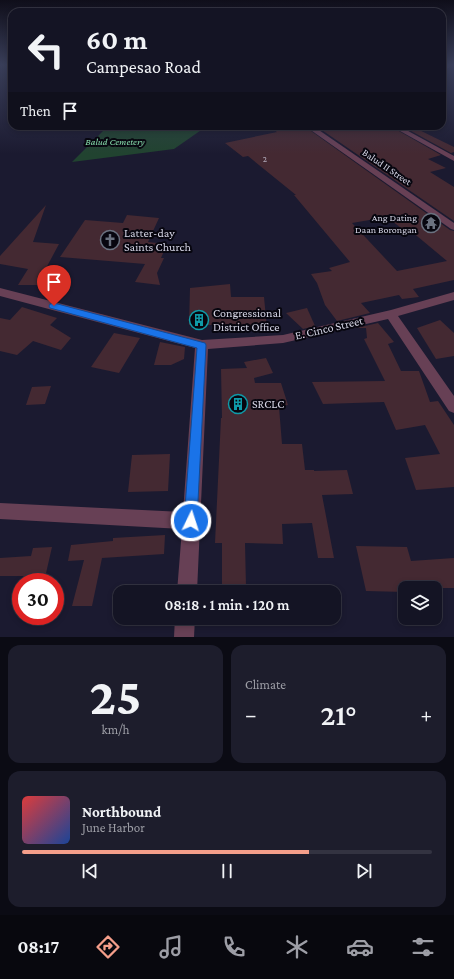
<!DOCTYPE html>
<html lang="en">
<head>
<meta charset="utf-8">
<style>
  :root { --surface:#141424; --page:#1d1d2c; --text:#f1f3f6; --muted:#9d9ea6; --line:#333341; --accent:#f49e8a }
  body { margin:0; font-family:"Crimson Pro",serif; background:var(--page); color:var(--text); height:100vh; display:flex; flex-direction:column; font-size:15px; white-space:nowrap }
  * { box-sizing:border-box; margin:0 }
  p { font-size:13px; color:var(--muted) }
  .icon { flex:none; width:22px; height:22px; fill:none; stroke:currentColor; stroke-width:2; stroke-linecap:round; stroke-linejoin:round }
  .map { position:relative; height:637px; overflow:hidden }
  .sheet { display:flex; flex-direction:column; gap:8px; padding:8px; background:#0b0b14; flex:1 }
  .sheet>* { flex:none }
  .guide { position:absolute; left:8px; top:8px; width:438px; height:122px; border-radius:12px; box-shadow:0 2px 6px #0003,0 0 0 1px var(--line); background:#141424; color:var(--text); overflow:hidden }
  .fabs { position:absolute; left:398px; top:581px; display:grid; gap:8px }
  .fabs a { display:grid; place-items:center; width:44px; height:44px; border-radius:8px; background:var(--surface); box-shadow:0 2px 6px #0003,0 0 0 1px var(--line); font-size:20px }
  .speed { position:absolute; left:12px; top:573px; display:flex; gap:8px; font-size:20px; font-weight:700; text-align:center }
  .speed>* { display:grid; place-content:center; width:52px; height:52px; border-radius:50%; background:var(--surface); box-shadow:0 2px 6px #0003,0 0 0 1px var(--line); line-height:1 }
  .speed .limit { border:6px solid #d22; background:#fff; color:#111 }
  .pin { position:absolute; display:grid; place-items:center; width:34px; height:34px; color:#fff; margin:-41px -17px; border-radius:50% 50% 50% 0; rotate:-45deg; box-shadow:0 0 4px #0007 }
  .pin .icon { rotate:45deg }
  .me { position:absolute; width:44px; margin:-22px; rotate:4deg; stroke-linejoin:round; filter:drop-shadow(0 0 3px #0008) }
  .turn { display:flex; align-items:center; gap:14px; height:84px; padding:0 12px; font-size:18px }
  .turn .icon { width:52px; height:52px; stroke-width:2.5 }
  .turn b { display:block; font-size:28px; line-height:34px }
  .then { display:flex; align-items:center; height:38px; padding:0 12px; background:#0003; gap:8px; font-size:15px }
  .big { font-size:30px; font-weight:600; line-height:1.1 }
  .sheet .tile { flex:1; display:flex; flex-direction:column; justify-content:center; gap:6px; min-width:0; padding:0 14px; border-radius:12px; background:var(--page) }
  .sheet .dial { align-items:center; gap:0 }
  .dial b { font-size:52px; line-height:1 }
  .song { display:flex; align-items:center; gap:12px }
  .cover { width:48px; height:48px; border-radius:6px; background:linear-gradient(135deg,hsl(0 70% 55%),hsl(220 70% 35%)) }
  .played { height:4px; border-radius:2px; background:linear-gradient(90deg,var(--accent) 70%,var(--line) 70%) }
  .keys { display:flex; justify-content:space-around; direction:ltr }
  .heat { display:flex; justify-content:space-between; align-items:center; font-size:22px; direction:ltr }
  .sheet .tiles { flex:1; display:grid; gap:8px; grid-template-columns:1fr 1fr }
  .tile:last-child { grid-column:span 2 }
  .trip { position:absolute; left:113px; top:585px; width:228px; height:40px; border-radius:12px; background:var(--surface); box-shadow:0 2px 6px #0003,0 0 0 1px var(--line); font-weight:600; line-height:40px; text-align:center }
  .menu { display:flex; height:64px; justify-content:space-around; align-items:center; background:#08080e; color:var(--muted) }
  .menu .icon { width:28px; height:28px }
  .menu .active { color:var(--accent) }
  .menu b { font-size:18px; color:var(--text) }
  .map>svg:first-child { display:block }
  .green { fill:#214330 }
  .building { fill:#442932; fill-rule:evenodd }
  .lines { fill:none; stroke-linecap:round; stroke-linejoin:round }
  .minor { fill:#674055; fill-rule:evenodd }
  .route { fill:#1a73e8; stroke:#114b97 }
  .labels { text-anchor:middle; dominant-baseline:central; stroke-width:4; stroke-linejoin:round; paint-order:stroke }
  .far-number-label { font-size:9px; fill:#b0a9b8 }
  .far-park-label { font-size:10px; font-style:italic; fill:#87ddac; stroke:#07060f }
  .far-street-label { font-size:10px; fill:#d4d4e4; stroke:#07060f }
  .far-poi-label { font-size:10px; fill:#d4d4e4; stroke:#07060f; text-anchor:end }
  .poi-label { font-size:12px; fill:#d4d4e4; stroke:#07060f; text-anchor:start }
  .street-label { font-size:12px; fill:#d4d4e4; stroke:#07060f }
</style>
</head>
<body>
<div class="map">
<svg width="454" height="637" viewBox="0 0 454 637">
  <rect width="100%" height="100%" fill="#1b1a30"/>
  <path class="green" d="M 108,126 L 207,126 L 174,149 L 72,162 Z"/>
  <g class="building">
    <path d="M 269,126 L 304,126 L 450,230 L 454,231 L 454,280 L 413,289 L 419,297 L 402,299 L 399,295 L 361,303 L 370,313 L 337,321 L 325,305 L 317,283 L 311,274 L 332,271 L 329,268 L 350,262 L 294,195 L 296,195 L 248,156 L 243,157 L 225,143 L 277,132 ZM 387,217 L 406,232 L 411,231 L 447,261 L 397,271 L 352,223 Z"/>
    <path d="M 316,126 L 390,126 L 441,155 L 428,159 L 446,168 L 430,172 L 454,187 L 454,221 Z"/>
    <path d="M 402,126 L 411,126 L 454,147 L 454,152 L 451,153 Z"/>
    <path d="M 46,205 L 33,242 L 59,244 L 37,285 L 18,285 L 28,269 L 0,264 L 0,256 Z"/>
    <path d="M 127,215 L 159,218 L 148,242 L 167,244 L 161,258 L 164,258 L 157,273 L 160,285 L 135,282 L 145,264 L 60,257 L 85,220 L 123,223 Z"/>
    <path d="M 230,284 L 231,297 L 264,297 L 267,328 L 220,329 L 220,325 L 189,325 L 190,288 Z"/>
    <path d="M 22,307 L 57,318 L 50,325 L 71,338 L 61,350 L 33,341 L 17,355 L 0,351 L 0,318 L 10,320 Z"/>
    <path d="M 307,308 L 315,326 L 303,329 L 286,313 Z"/>
    <path d="M 440,320 L 454,333 L 454,356 L 436,359 L 417,328 Z"/>
    <path d="M 378,323 L 394,342 L 388,344 L 401,371 L 419,371 L 430,402 L 438,401 L 454,425 L 454,487 L 416,490 L 405,458 L 440,454 L 425,425 L 396,430 L 384,402 L 323,404 L 312,382 L 385,381 L 364,339 L 367,338 L 366,328 L 356,328 Z"/>
    <path d="M 114,333 L 140,338 L 119,373 L 91,367 Z"/>
    <path d="M 160,342 L 185,347 L 184,359 L 171,365 L 154,365 Z"/>
    <path d="M 266,358 L 273,373 L 254,378 L 255,383 L 281,383 L 288,405 L 279,407 L 282,444 L 302,444 L 305,470 L 314,470 L 314,471 L 347,470 L 353,494 L 322,495 L 334,558 L 318,558 L 312,523 L 282,524 L 283,544 L 245,543 L 246,587 L 222,587 L 222,543 L 215,543 L 221,418 L 222,418 L 221,369 L 247,368 L 244,362 Z"/>
    <path d="M 51,386 L 45,404 L 26,405 L 32,387 Z"/>
    <path d="M 170,454 L 168,491 L 128,492 L 132,455 Z"/>
    <path d="M 165,535 L 164,554 L 102,558 L 92,606 L 72,606 L 84,560 L 68,561 L 71,545 L 113,541 L 113,538 Z"/>
    <path d="M 356,546 L 407,547 L 411,561 L 454,558 L 454,588 L 405,588 L 405,592 L 366,591 Z"/>
    <path d="M 52,547 L 44,582 L 22,582 L 24,576 L 0,576 L 0,558 L 31,556 L 33,548 Z"/>
  </g>
  <g class="lines">
    <g class="minor">
      <path d="M 443,64 L 448,64 L 450,67 L 442,71 L 442,67 L 444,66 Z"/>
      <path d="M 305,126 L 313,126 L 454,223 L 454,230 L 451,229 Z"/>
      <path d="M 391,126 L 399,126 L 454,156 L 454,161 Z"/>
      <path d="M 0,288 L 202,340 L 283,335 L 391,310 L 454,292 L 454,300 L 398,316 L 454,396 L 454,413 L 449,411 L 388,319 L 283,343 L 208,349 L 197,592 L 177,592 L 182,529 L 0,519 L 0,503 L 183,512 L 195,348 L 0,296 Z"/>
      <path d="M 175,618 L 195,618 L 194,637 L 174,637 Z"/>
    </g>
  </g>
  <linearGradient id="sky" x2="0" y2="1"><stop stop-color="#0f0e1a"/><stop offset="0.42" stop-color="#393e59"/><stop offset="1" stop-color="#393e59" stop-opacity="0"/></linearGradient>
  <rect width="454" height="154" fill="url(#sky)"/>
  <path class="route" d="M 54,303 L 205,343 L 206,345 L 197,521 L 195,525 L 191,527 L 186,525 L 184,521 L 197,348 L 50,308 L 49,306 L 50,304 Z"/>
  <defs>
    <g id="temple-ring" transform="scale(1)"><circle r="9.5" fill="#07060f" stroke="#6b7280" stroke-width="1.5"/><path d="M0-6L5-2H3V0L6.5 2.5H4V6H1.5V3h-3V6H-4V2.5H-6.5L-3 0V-2H-5Z" fill="#6b7280"/></g>
    <g id="church-ring" transform="scale(1)"><circle r="9.5" fill="#07060f" stroke="#6b7280" stroke-width="1.5"/><path d="M-1.2-6h2.4v3.5h3.3v2.4h-3.3V6h-2.4V-.1h-3.3v-2.4h3.3Z" fill="#6b7280"/></g>
    <g id="building-ring" transform="scale(1)"><circle r="9.5" fill="#07060f" stroke="#0f9aa8" stroke-width="1.5"/><path d="M-4-6H4V6H1V3H-1V6H-4ZM-2.5-4.3h1.7v1.8h-1.7ZM.8-4.3h1.7v1.8H.8ZM-2.5-1h1.7V.8h-1.7ZM.8-1h1.7V.8H.8Z" fill="#0f9aa8"/></g>
  </defs>
  <g fill-rule="evenodd">
    <use href="#temple-ring" x="431" y="223"/>
    <use href="#church-ring" x="110" y="240"/>
    <use href="#building-ring" x="199" y="320"/>
    <use href="#building-ring" x="238" y="404"/>
  </g>
  <g class="labels">
    <g class="far-number-label">
      <text x="265" y="159">2</text>
    </g>
    <g class="far-park-label">
      <text x="115" y="141">Balud Cemetery</text>
    </g>
    <g class="far-street-label">
      <text transform="translate(387 167) rotate(34)">Balud II Street</text>
    </g>
    <g class="far-poi-label">
      <text x="417" y="217">Ang Dating<tspan x="417" dy="12">Daan Borongan</tspan></text>
    </g>
    <g class="poi-label">
      <text x="124" y="233">Latter-day<tspan x="124" dy="14">Saints Church</tspan></text>
      <text x="213" y="313">Congressional<tspan x="213" dy="14">District Office</tspan></text>
      <text x="252" y="404">SRCLC</text>
    </g>
    <g class="street-label">
      <text transform="translate(329 328) rotate(-13)">E. Cinco Street</text>
    </g>
  </g>
</svg>
<div class="fabs">
<a><svg class="icon" aria-label="layers" viewBox="0 0 24 24"><path d="M12 4l9 5-9 5-9-5zM3 14l9 5 9-5"/></svg></a>
</div>
<div class="speed"><div class="limit">30</div></div>
<div class="pin" style="left:54px;top:306px;background:#d93025"><svg class="icon" aria-label="arrive" viewBox="0 0 24 24"><path d="M6 21V4h12l-3 4 3 4H6"/></svg></div>
<svg class="me" style="left:191px;top:521px" viewBox="-20 -20 40 40"><circle r="17" fill="#1a73e8" stroke="#fff" stroke-width="3"/><path d="M0-11L8 9 0 5-8 9z" fill="#fff"/></svg>
<div class="trip">08:18 · 1 min · 120 m</div>
<div class="guide">
<div class="turn"><svg class="icon" aria-label="left" viewBox="0 0 24 24"><path d="M17 20v-9H6M10 6l-5 5 5 5"/></svg><div><b>60 m</b>Campesao Road</div></div>
<div class="then">Then<svg class="icon" aria-label="arrive" viewBox="0 0 24 24"><path d="M6 21V4h12l-3 4 3 4H6"/></svg></div>
</div>
</div>
<section class="sheet">
<div class="tiles">
<div class="tile dial"><b>25</b><p>km/h</p></div>
<div class="tile"><p>Climate</p>
<div class="heat"><a>−</a><b class="big">21°</b><a>+</a></div>
</div>
<div class="tile">
<div class="song"><i class="cover"></i><div><b>Northbound</b><p>June Harbor</p></div></div>
<div class="played"></div>
<div class="keys"><svg class="icon" aria-label="previous" viewBox="0 0 24 24"><path d="M18 5L8 12l10 7zM5 5v14"/></svg><svg class="icon" aria-label="pause" viewBox="0 0 24 24"><path d="M8 5v14M16 5v14"/></svg><svg class="icon" aria-label="next" viewBox="0 0 24 24"><path d="M6 5l10 7-10 7zM19 5v14"/></svg></div>
</div>
</div>
</section>
<nav class="menu">
<b>08:17</b>
<svg class="icon active" aria-label="directions" viewBox="0 0 24 24"><path d="M12 3l9 9-9 9-9-9zM9 14v-3h6M13 9l2 2-2 2"/></svg>
<svg class="icon" aria-label="music" viewBox="0 0 24 24"><path d="M9 18V5l10-2v13"/><circle cx="6" cy="18" r="3"/><circle cx="16" cy="16" r="3"/></svg>
<svg class="icon" aria-label="phone" viewBox="0 0 24 24"><path d="M5 4h4l2 5-3 2q2 4 5 5l2-3 5 2v4C11 20 4 13 5 4z"/></svg>
<svg class="icon" aria-label="climate" viewBox="0 0 24 24"><path d="M12 3v18M4 7l16 10M4 17L20 7"/></svg>
<svg class="icon" aria-label="car" viewBox="0 0 24 24"><path d="M5 17H2v-5l4-1 3-4h7l3 4 3 1v5h-3M9 17h6M6 11h13"/><circle cx="7" cy="17" r="2"/><circle cx="17" cy="17" r="2"/></svg>
<svg class="icon" aria-label="filters" viewBox="0 0 24 24"><path d="M4 7h16M4 17h16"/><circle cx="9" cy="7" r="2"/><circle cx="15" cy="17" r="2"/></svg>
</nav>
</body>
</html>
